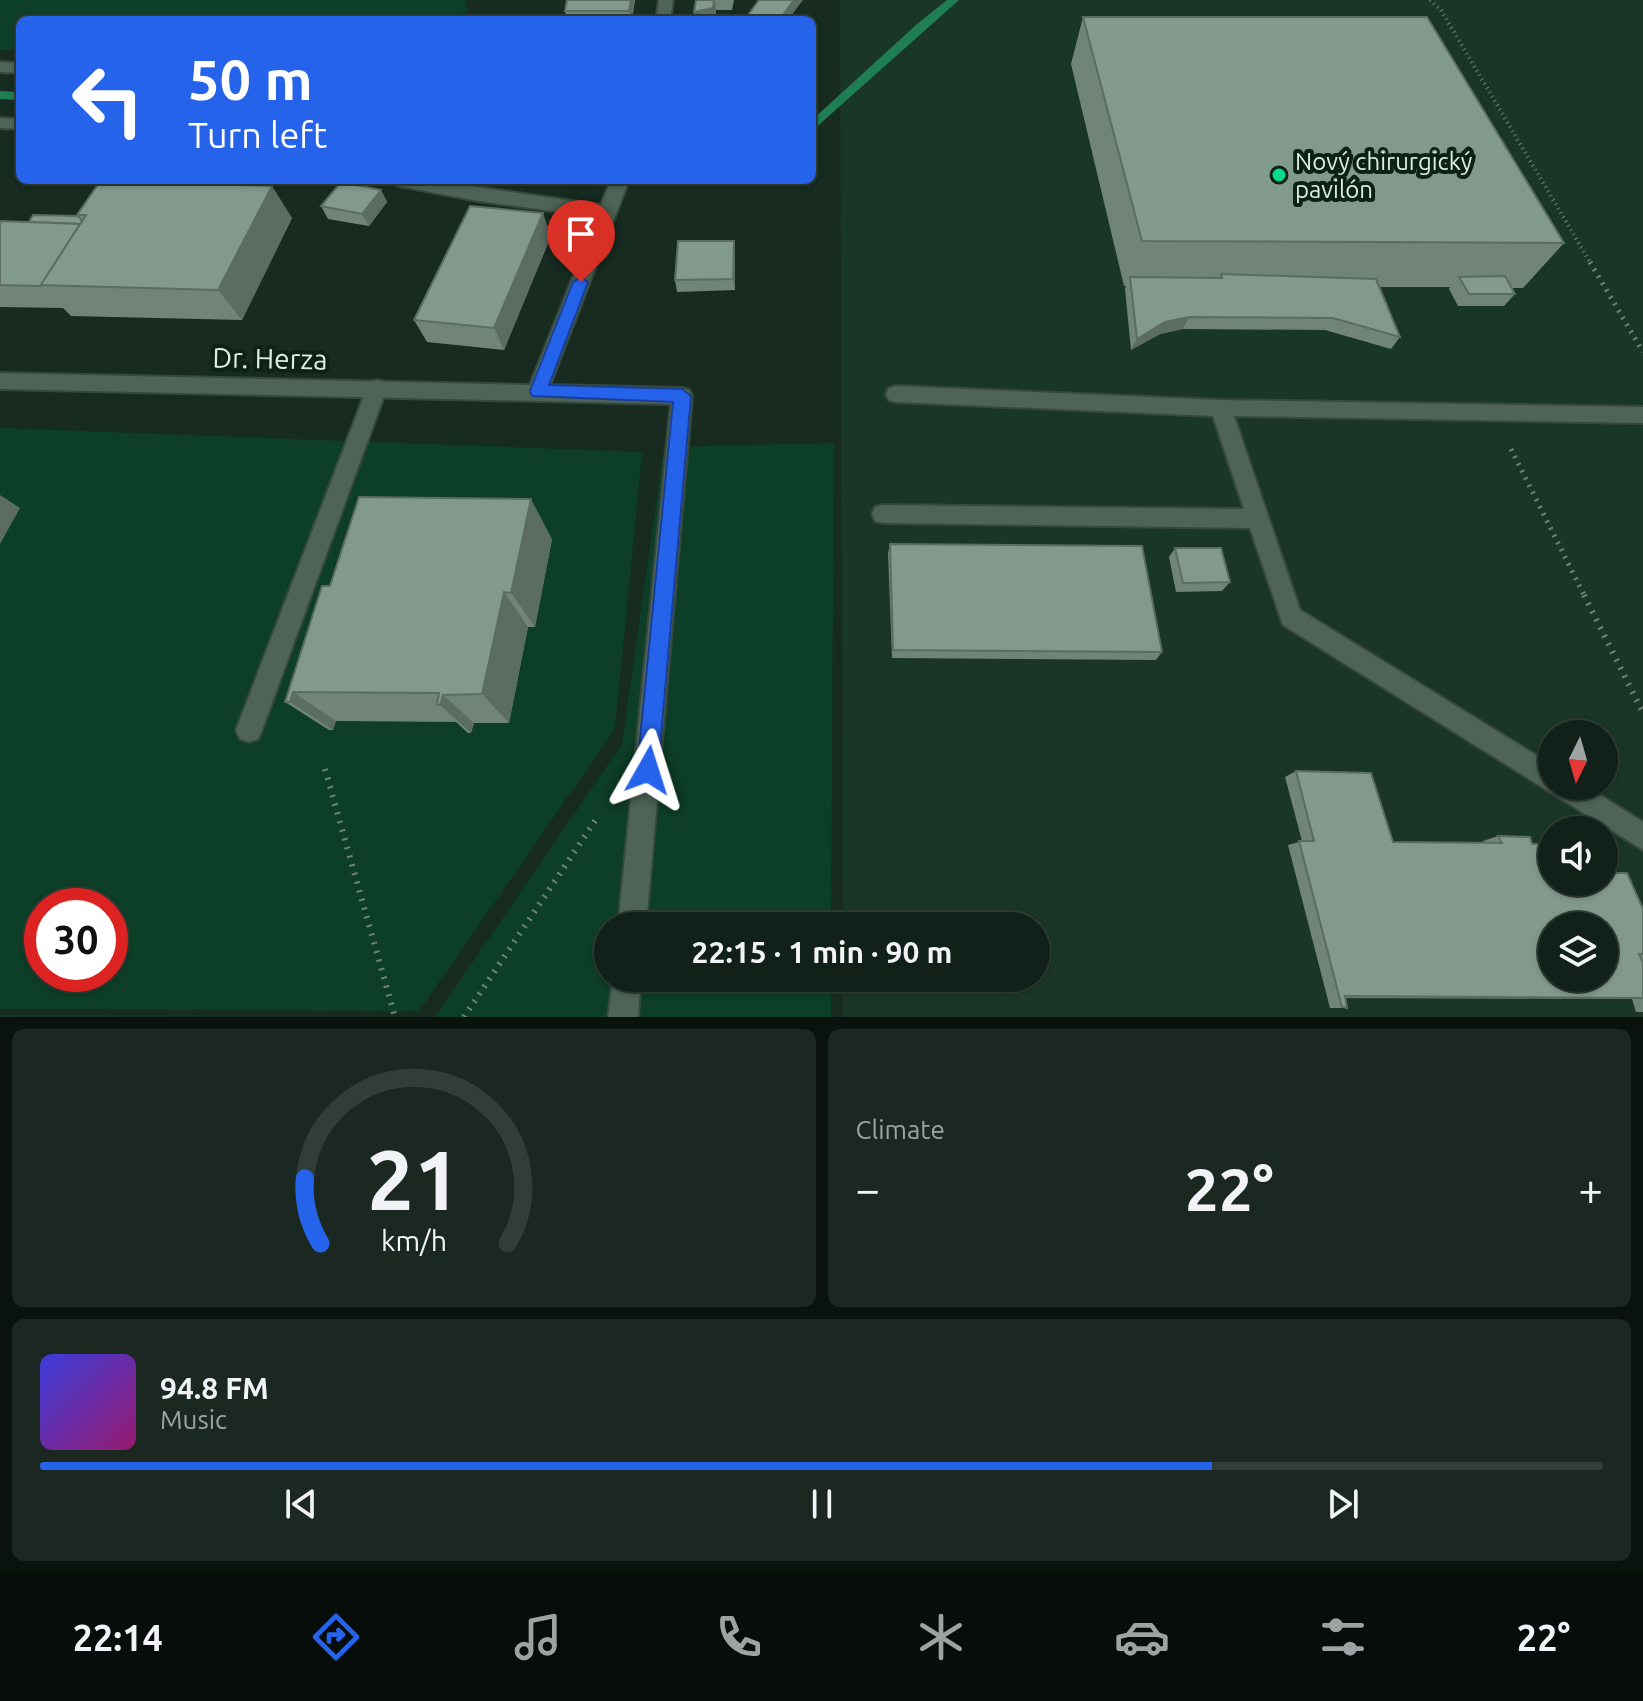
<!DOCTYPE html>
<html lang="en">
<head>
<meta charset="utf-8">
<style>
  :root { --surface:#112018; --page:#1a2821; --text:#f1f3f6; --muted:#9ca3a2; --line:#303e37; --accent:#2563eb }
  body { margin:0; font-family:Ubuntu,sans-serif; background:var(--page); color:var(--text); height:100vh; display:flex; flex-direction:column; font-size:30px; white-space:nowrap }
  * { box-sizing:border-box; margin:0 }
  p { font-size:26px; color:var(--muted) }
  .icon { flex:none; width:44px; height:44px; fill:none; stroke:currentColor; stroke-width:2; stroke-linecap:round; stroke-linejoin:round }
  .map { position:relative; height:1017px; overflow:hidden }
  .sheet { display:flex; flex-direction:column; gap:12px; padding:12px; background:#09120d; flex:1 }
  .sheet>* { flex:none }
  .top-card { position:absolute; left:16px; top:16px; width:800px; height:168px; border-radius:12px; box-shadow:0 2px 6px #0004,0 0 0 2px var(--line); background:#2563eb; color:#fff; overflow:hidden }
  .needle { width:52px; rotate:185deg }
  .fabs { position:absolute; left:1538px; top:720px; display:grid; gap:16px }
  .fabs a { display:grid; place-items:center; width:80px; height:80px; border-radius:50%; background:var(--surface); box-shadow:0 2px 6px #0004,0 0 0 2px var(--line); font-size:40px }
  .speed { position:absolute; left:24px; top:888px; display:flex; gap:16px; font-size:40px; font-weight:700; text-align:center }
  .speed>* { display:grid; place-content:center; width:104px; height:104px; border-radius:50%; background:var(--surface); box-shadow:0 2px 6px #0004,0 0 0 2px var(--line); line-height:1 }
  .speed .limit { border:12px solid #d22; background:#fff; color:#111 }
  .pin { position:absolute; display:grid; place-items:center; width:68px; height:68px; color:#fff; margin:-82px -34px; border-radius:50% 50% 50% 0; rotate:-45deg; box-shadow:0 0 8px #0007 }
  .pin .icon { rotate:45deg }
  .me { position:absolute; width:88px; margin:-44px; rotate:6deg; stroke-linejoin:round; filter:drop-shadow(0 0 6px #0008) }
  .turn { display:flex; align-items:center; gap:28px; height:168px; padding:0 40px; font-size:36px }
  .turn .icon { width:104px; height:104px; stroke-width:2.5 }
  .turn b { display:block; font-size:56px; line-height:68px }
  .big { font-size:60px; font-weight:700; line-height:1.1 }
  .sheet .widget { flex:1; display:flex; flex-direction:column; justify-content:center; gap:12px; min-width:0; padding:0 28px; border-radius:12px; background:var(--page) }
  .sheet .dial { align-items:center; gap:0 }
  .dial svg { height:208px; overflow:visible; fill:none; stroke:var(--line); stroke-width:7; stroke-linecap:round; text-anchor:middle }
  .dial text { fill:var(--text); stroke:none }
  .song { display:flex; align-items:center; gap:24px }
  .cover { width:96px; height:96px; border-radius:12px; background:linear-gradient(135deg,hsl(240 70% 55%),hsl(320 70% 35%)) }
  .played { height:8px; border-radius:4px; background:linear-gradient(90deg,var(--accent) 75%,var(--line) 75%) }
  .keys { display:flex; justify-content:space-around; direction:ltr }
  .heat { display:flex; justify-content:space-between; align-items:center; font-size:44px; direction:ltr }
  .sheet .tiles { flex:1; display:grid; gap:12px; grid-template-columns:1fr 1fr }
  .widget:last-child { grid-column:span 2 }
  .trip { position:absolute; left:594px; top:912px; width:456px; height:80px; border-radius:40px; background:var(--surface); box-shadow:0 2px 6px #0004,0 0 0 2px var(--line); font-weight:700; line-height:80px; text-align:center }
  .tab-bar { display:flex; height:128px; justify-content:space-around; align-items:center; background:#070d0a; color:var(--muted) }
  .tab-bar .icon { width:56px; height:56px }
  .tab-bar .selected { color:var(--accent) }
  .tab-bar b { font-size:36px; color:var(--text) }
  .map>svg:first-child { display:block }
  .built { fill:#1a3627; fill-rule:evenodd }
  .green { fill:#0d3e27; fill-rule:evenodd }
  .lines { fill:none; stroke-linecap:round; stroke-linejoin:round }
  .stream { fill:#1f7e53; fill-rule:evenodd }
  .service-casing { stroke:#37483e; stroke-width:4 }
  .minor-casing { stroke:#37483e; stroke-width:4 }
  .path-far2 { stroke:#708178; stroke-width:4; stroke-dasharray:1 4; stroke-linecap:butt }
  .path-far1 { stroke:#708178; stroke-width:5; stroke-dasharray:2 6; stroke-linecap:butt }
  .path { stroke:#708178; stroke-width:6; stroke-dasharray:2 7; stroke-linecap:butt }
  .service { fill:#4d6456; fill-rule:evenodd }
  .minor { fill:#4d6456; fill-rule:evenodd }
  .wall { fill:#708478 }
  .shaded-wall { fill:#5b6c61 }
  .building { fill:#829a8b; stroke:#5b6c61; stroke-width:2; fill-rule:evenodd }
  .route { fill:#2563eb; stroke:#184099; stroke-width:2 }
  .poi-dot { fill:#09d98b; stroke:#0d2217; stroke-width:3 }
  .labels { text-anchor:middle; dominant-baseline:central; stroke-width:8; stroke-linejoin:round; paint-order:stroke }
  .far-poi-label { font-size:24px; fill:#deebe3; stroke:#0d2217; text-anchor:start }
  .street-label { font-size:28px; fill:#deebe3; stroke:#0d2217 }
</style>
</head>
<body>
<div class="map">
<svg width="1643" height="1017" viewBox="0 0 1643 1017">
  <rect width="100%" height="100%" fill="#172b20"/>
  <g class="built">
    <path d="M 840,0 L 1643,0 L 1643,1017 L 843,1017 L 843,978 L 1036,978 L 1036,926 L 843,926 ZM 1552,734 L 1604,734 L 1604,786 L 1552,786 ZM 1552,830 L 1604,830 L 1604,882 L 1552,882 ZM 1552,926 L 1604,926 L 1604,978 L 1552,978 Z"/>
    <path d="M 0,1015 L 418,1015 L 0,1017 Z"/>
  </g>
  <g class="green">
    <path d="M 0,0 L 465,0 L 468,13 L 376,20 L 20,20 L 20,50 L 0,50 Z"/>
    <path d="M 0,428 L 642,452 L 615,729 L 419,1011 L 0,1009 ZM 42,906 L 110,906 L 110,974 L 42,974 Z"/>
    <path d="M 834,443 L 831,926 L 608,926 L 608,978 L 831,978 L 831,1017 L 435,1017 L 622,744 L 664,447 Z"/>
  </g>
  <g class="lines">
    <g class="stream">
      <path d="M 947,0 L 959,0 L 812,131 L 812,120 L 916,25 Z"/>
      <path d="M 0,91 L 20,92 L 20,100 L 0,99 Z"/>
    </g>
    <g class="service-casing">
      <g id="service">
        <path d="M 377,380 L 384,382 L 387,388 L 262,730 L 258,739 L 249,742 L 240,739 L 236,730 L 367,388 L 370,382 Z"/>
        <path d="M 896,386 L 1221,400 L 1643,407 L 1643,423 L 1234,416 L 1300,610 L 1552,765 L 1552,786 L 1586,786 L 1643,822 L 1643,850 L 1283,625 L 1250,528 L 883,523 L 875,521 L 872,514 L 875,507 L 883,505 L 1244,509 L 1213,416 L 896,402 L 889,400 L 886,394 L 889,388 Z"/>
      </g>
    </g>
    <g class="minor-casing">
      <g id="minor">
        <path d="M 659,0 L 673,0 L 670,20 L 656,20 Z"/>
        <path d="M 0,62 L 20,63 L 20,73 L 0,72 Z"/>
        <path d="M 0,118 L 20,119 L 20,129 L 0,128 Z"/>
        <path d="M 390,180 L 430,180 L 601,205 L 611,180 L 629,180 L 550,385 L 682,388 L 689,390 L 692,396 L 646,926 L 618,926 L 671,404 L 0,389 L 0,373 L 530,385 L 597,217 L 479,201 L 399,186 Z"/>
        <path d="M 613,978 L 641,978 L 638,1017 L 608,1017 Z"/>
      </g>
    </g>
    <path class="path-far2" d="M 1430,0 L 1441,10 L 1591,264"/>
    <g class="path-far1">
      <path d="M 1590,262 L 1643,352"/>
      <path d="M 1511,449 L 1585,597"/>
    </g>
    <g class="path">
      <path d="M 1584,595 L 1643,713"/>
      <path d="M 325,769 L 395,1017"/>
      <path d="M 464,1017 L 599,815"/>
    </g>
    <use href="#service" class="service"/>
    <use href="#minor" class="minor"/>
  </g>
  <g class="wall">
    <path d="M 635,0 L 632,20 L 567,20 L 565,11 Z"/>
    <path d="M 696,0 L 734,0 L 732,10 L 716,10 L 715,20 L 695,20 L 694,12 Z"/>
    <path d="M 1083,17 L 1564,243 L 1523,288 L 1511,288 L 1515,294 L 1504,306 L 1458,306 L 1449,289 L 1450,287 L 1379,287 L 1400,337 L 1391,349 L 1325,330 L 1183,329 L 1160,334 L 1131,350 L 1125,289 L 1126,286 L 1124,286 L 1071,64 Z"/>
    <path d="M 162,180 L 199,180 L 201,184 L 292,218 L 242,320 L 71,316 L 63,308 L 0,307 L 0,221 L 29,222 L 78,216 L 77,215 L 149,183 L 160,183 Z"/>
    <path d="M 381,190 L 387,202 L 369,226 L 328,219 L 321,206 Z"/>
    <path d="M 551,236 L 504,350 L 427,342 L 414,320 Z"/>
    <path d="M 734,241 L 735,253 L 735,290 L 677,292 L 675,280 Z"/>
    <path d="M 552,539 L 535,627 L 528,627 L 509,723 L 474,723 L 471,733 L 468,733 L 456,722 L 336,721 L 333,730 L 329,730 L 285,702 L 330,586 Z"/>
    <path d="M 890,544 L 1162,652 L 1156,660 L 892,658 L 888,553 Z"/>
    <path d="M 1175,548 L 1230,582 L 1222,591 L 1176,592 L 1169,557 Z"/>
    <path d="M 1296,771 L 1393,842 L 1484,843 L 1483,841 L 1498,836 L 1532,844 L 1552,882 L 1643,909 L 1643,1012 L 1636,1012 L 1632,999 L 1346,998 L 1347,1008 L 1330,1008 L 1288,845 L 1302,841 L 1285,777 Z"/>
  </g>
  <g class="shaded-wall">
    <path d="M 631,0 L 635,0 L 632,20 L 631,20 L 629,11 Z"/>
    <path d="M 715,0 L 716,10 L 715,20 L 695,20 L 694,12 Z"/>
    <path d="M 794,0 L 803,0 L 788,20 L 779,20 Z"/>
    <path d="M 136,180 L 147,180 L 166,205 L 134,182 Z"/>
    <path d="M 192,180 L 199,180 L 218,208 L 190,183 Z"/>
    <path d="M 272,186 L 292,218 L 242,320 L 218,290 Z"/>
    <path d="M 381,190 L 387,202 L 369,226 L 362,214 Z"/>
    <path d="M 543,213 L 551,236 L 504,350 L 494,328 Z"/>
    <path d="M 734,241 L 735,253 L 735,290 L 733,279 Z"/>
    <path d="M 1189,317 L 1183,329 L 1160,334 L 1131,350 L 1137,339 L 1165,322 Z"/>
    <path d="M 0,495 L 20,508 L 0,544 Z"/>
    <path d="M 531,499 L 552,539 L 535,627 L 511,593 Z"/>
    <path d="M 504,592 L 528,627 L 509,723 L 482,694 Z"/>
    <path d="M 293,692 L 336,721 L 333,730 L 290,702 Z"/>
    <path d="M 443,695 L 474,723 L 471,733 L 440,705 Z"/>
  </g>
  <g class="building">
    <path d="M 567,0 L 631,0 L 629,11 L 565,11 Z"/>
    <path d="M 696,0 L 714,0 L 713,8 L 694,12 Z"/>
    <path d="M 759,0 L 794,0 L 779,20 L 752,20 L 746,18 Z"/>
    <path d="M 1083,17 L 1427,17 L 1564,243 L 1142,241 Z"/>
    <path d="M 529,18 L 528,20 L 502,20 L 503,19 Z"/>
    <path d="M 101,180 L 136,180 L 134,182 L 160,183 L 162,180 L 192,180 L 190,183 L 272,186 L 218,290 L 40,285 L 86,215 L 77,215 Z"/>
    <path d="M 341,182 L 381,190 L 362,214 L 321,206 Z"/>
    <path d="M 470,206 L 543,213 L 494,328 L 414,320 Z"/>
    <path d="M 33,215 L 78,216 L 82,221 L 80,224 L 29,222 Z"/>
    <path d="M 0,221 L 80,224 L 40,286 L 0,285 Z"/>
    <path d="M 678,241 L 734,241 L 733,279 L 675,280 Z"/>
    <path d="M 1221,274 L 1376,279 L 1400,337 L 1333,318 L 1189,317 L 1165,322 L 1137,339 L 1130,277 L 1222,278 Z"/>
    <path d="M 1505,276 L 1515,294 L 1469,294 L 1459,277 Z"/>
    <path d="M 359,497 L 531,499 L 511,593 L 504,592 L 482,694 L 443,695 L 440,705 L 437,705 L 439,693 L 293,692 L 290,702 L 285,702 L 322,586 L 330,586 Z"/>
    <path d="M 890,544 L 1142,546 L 1162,652 L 893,650 Z"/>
    <path d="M 1175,548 L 1221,548 L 1230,582 L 1183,583 Z"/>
    <path d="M 1296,771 L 1371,773 L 1393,842 L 1502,843 L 1498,836 L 1530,837 L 1532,844 L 1552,844 L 1552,882 L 1604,882 L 1604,873 L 1627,873 L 1643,909 L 1643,954 L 1639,954 L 1643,963 L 1643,998 L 1345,996 L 1347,1008 L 1342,1007 L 1299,841 L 1314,841 ZM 1552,926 L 1604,926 L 1604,978 L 1552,978 Z"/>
  </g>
  <path class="route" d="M 581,277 L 588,282 L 549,385 L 682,389 L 691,396 L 658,770 L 655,777 L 648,780 L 640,777 L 637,770 L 673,402 L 532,396 L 530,391 L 573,282 Z"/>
  <circle class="poi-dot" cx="1279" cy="175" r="8"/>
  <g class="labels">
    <g class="far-poi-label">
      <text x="1295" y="161">Nový chirurgický<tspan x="1295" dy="28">pavilón</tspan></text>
    </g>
    <g class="street-label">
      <text transform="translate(270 358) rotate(1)">Dr. Herza</text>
    </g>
  </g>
</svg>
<div class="fabs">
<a><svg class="needle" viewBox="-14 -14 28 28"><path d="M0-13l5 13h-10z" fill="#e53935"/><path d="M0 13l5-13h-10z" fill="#9ca3a2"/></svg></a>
<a><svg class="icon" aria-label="sound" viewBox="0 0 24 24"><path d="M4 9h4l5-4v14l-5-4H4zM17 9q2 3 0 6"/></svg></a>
<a><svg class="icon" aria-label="layers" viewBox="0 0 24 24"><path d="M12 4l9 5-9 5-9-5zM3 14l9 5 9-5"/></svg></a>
</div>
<div class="speed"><div class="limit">30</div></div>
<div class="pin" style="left:581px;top:282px;background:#d93025"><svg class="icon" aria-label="arrive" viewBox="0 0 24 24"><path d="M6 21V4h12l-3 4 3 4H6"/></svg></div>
<svg class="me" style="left:648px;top:770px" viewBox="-20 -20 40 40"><path d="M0-17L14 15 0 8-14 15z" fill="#2563eb" stroke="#fff" stroke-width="4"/></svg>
<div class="trip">22:15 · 1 min · 90 m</div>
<div class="top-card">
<div class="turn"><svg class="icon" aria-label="left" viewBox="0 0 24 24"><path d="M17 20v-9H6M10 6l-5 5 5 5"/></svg><div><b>50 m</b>Turn left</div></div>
</div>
</div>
<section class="sheet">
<div class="tiles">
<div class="widget dial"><svg viewBox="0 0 100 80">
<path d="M14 69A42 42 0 1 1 86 69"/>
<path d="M14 69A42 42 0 0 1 8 44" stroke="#2563eb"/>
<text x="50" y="56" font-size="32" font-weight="700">21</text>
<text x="50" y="72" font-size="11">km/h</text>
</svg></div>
<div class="widget"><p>Climate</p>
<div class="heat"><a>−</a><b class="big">22°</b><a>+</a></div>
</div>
<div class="widget">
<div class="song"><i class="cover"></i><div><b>94.8 FM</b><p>Music</p></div></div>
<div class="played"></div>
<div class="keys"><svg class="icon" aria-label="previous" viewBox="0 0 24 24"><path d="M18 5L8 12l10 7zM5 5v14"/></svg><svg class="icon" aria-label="pause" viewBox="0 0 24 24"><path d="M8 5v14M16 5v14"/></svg><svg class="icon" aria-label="next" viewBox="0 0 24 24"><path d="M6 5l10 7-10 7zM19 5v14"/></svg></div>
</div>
</div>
</section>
<nav class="tab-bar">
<b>22:14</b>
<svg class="icon selected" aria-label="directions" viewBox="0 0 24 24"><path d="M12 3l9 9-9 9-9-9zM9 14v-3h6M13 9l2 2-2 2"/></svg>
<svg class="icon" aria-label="music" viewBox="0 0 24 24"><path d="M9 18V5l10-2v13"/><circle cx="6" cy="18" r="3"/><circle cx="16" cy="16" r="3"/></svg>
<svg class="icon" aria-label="phone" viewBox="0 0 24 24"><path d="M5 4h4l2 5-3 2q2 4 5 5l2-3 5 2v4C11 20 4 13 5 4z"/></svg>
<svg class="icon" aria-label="climate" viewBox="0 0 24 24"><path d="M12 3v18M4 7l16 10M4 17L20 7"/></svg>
<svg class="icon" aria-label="car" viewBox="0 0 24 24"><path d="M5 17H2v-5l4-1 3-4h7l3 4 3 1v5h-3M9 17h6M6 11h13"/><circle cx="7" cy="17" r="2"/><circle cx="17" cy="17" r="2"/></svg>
<svg class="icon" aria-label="filters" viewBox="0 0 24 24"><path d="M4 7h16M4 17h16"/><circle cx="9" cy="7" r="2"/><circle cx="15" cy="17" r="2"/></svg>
<b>22°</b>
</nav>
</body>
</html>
